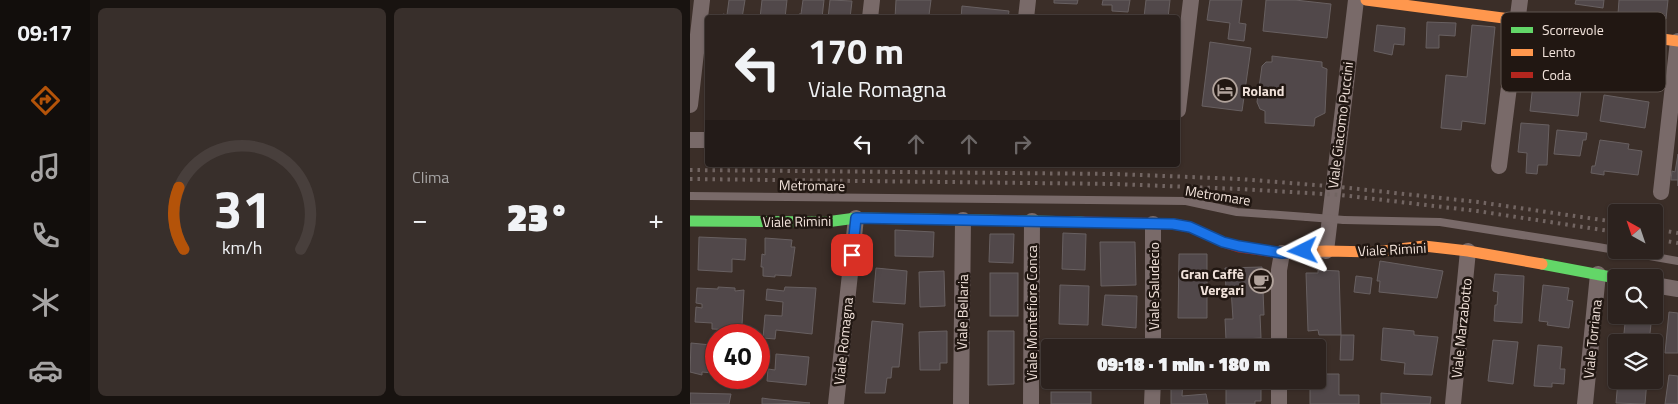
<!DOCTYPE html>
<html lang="it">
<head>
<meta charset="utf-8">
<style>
  :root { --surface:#2c221e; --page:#382f2b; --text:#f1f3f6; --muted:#a6a4a4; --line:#483f3c; --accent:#b45309 }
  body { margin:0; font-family:"Titillium Web",sans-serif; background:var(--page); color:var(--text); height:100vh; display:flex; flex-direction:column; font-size:19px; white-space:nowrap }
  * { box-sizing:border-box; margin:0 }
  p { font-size:16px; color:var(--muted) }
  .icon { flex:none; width:28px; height:28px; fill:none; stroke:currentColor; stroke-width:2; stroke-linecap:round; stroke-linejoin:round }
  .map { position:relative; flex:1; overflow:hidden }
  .drawer { display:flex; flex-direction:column; gap:8px; padding:8px; background:#181310; width:600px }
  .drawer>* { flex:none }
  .hud { position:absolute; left:15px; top:15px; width:475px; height:152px; border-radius:5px; box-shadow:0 1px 4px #0004,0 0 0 1px var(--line); background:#2c221e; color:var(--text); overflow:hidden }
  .needle { width:32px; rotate:320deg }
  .buttons { position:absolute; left:918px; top:204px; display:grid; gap:10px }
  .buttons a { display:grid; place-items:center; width:55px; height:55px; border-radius:5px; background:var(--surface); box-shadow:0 1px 4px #0004,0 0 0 1px var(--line); font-size:25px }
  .speed { position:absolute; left:15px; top:324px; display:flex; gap:10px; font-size:25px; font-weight:700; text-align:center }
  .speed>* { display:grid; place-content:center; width:65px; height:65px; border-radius:50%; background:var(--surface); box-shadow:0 1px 4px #0004,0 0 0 1px var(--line); line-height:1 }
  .speed .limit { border:8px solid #d22; background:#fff; color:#111 }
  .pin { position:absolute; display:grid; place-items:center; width:42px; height:42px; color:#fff; margin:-21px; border-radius:10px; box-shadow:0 2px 8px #0006 }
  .me { position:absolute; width:55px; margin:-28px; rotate:267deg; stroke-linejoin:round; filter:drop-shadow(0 0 4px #0008) }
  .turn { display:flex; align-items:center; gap:18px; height:105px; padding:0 20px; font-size:22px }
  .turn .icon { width:65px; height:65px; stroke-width:2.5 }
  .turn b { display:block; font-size:35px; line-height:42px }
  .lanes { display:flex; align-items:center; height:48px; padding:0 20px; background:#0003; justify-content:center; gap:25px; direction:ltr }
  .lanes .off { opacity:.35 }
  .big { font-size:38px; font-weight:800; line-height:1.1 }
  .drawer .widget { flex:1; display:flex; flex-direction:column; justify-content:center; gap:8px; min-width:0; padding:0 18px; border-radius:8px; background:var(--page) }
  .drawer .dial { align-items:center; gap:0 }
  .dial svg { height:130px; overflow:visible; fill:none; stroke:var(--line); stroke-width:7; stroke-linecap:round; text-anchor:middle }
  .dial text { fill:var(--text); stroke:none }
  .heat { display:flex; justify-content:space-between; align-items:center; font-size:28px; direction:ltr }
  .drawer .tiles { flex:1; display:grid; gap:8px; grid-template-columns:repeat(2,1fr) }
  .trip { position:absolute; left:351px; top:339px; width:285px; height:50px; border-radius:5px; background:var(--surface); box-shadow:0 1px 4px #0004,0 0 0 1px var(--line); font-weight:800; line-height:50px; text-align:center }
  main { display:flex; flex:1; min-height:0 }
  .tab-bar { display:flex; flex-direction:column; width:90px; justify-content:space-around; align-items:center; background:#120e0c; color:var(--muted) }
  .tab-bar .icon { width:35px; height:35px }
  .tab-bar .on { color:var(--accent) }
  .tab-bar b { font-size:22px; color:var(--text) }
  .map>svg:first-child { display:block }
  .building { fill:#51484a; stroke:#686061 }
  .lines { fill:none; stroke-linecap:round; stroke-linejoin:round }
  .lane { stroke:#796a69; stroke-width:8 }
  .street { stroke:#796a69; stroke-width:16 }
  .fast { stroke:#63d668; stroke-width:11 }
  .slow { stroke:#ff974d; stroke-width:11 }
  .jam { stroke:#b3261e; stroke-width:11 }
  .rail { stroke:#726562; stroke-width:4; stroke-dasharray:2.5 5; stroke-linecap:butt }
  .lane-bridge { stroke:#796a69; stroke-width:8 }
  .route-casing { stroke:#114b97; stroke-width:12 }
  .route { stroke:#1a73e8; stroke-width:9 }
  .labels { text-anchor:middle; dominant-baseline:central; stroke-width:5; stroke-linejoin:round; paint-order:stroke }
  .poi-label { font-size:14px; font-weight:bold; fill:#f1e2da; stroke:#211712; text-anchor:start }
  .street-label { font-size:14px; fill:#f1e2da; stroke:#211712 }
  .key { fill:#211712; stroke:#5f544e; stroke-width:1 }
  .key-label { font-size:14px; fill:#f1e2da }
</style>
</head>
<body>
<main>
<nav class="tab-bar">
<b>09:17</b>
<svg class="icon on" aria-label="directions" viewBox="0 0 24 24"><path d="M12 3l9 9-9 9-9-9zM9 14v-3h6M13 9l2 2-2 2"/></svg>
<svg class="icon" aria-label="music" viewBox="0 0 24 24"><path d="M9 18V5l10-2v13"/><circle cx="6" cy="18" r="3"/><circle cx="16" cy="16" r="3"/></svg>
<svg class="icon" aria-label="phone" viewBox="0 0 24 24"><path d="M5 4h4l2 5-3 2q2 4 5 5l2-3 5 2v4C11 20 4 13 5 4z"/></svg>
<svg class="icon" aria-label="climate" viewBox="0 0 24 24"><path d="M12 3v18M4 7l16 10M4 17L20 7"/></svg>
<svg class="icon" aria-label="car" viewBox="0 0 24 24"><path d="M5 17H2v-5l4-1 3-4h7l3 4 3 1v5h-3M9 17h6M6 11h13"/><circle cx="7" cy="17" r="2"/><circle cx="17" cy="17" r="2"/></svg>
</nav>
<section class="drawer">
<div class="tiles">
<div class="widget dial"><svg viewBox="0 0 100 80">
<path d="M14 69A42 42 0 1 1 86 69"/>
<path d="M14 69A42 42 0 0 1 11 31" stroke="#b45309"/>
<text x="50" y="56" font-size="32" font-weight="700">31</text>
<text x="50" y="72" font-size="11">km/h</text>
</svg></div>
<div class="widget"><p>Clima</p>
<div class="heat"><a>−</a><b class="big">23°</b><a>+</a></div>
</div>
</div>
</section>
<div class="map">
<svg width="988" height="404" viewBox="0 0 988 404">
  <rect width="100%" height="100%" fill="#3b2e28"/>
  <g class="building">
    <path d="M 39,0 L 55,0 L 52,18 L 32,18 L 33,14 L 37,15 Z"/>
    <path d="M 72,0 L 97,0 L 95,18 L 70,18 Z"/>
    <path d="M 113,0 L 134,0 L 132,18 L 108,18 L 109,14 L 111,14 Z"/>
    <path d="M 140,0 L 162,1 L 160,18 L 138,18 Z"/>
    <path d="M 206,0 L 241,0 L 239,15 L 244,16 L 243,18 L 205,18 Z"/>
    <path d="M 364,0 L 388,0 L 387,4 L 364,3 Z"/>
    <path d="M 413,0 L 440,0 L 438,12 L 422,11 L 422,5 L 412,5 Z"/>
    <path d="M 456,0 L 480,0 L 478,18 L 454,17 Z"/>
    <path d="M 520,0 L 552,0 L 549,23 L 556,24 L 554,41 L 538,39 L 540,23 L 517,20 Z"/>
    <path d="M 576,0 L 605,0 L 641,4 L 637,38 L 573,31 Z"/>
    <path d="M 886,0 L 914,0 L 913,8 L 885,4 Z"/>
    <path d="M 929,0 L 978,0 L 976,19 L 928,14 Z"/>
    <path d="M 272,6 L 319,11 L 318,18 L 271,18 Z"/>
    <path d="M 737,22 L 766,23 L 765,36 L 749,35 L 749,48 L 736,48 Z"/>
    <path d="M 687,25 L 715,28 L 714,45 L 704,44 L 702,55 L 684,51 Z"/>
    <path d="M 782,25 L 805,27 L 795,124 L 772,121 L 771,130 L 751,128 L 756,75 L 777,77 Z"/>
    <path d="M 520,42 L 561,48 L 552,111 L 512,106 Z"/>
    <path d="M 582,56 L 632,62 L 632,67 L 637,69 L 635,113 L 625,118 L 624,126 L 575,123 L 575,111 L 570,109 L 567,102 L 572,66 L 576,62 L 582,62 Z"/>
    <path d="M 843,84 L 891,90 L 888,116 L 840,111 Z"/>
    <path d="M 914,95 L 959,102 L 955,128 L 910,121 Z"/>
    <path d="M 831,123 L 859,125 L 857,165 L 848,165 L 847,174 L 836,173 L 837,153 L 828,152 Z"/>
    <path d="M 867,130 L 897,133 L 896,140 L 893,140 L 890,156 L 864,154 Z"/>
    <path d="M 910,140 L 939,144 L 938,149 L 952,151 L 948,175 L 914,171 L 914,175 L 901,173 L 902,166 L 905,166 Z"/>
    <path d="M 988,154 L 988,186 L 988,180 L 981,180 L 982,171 L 985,172 Z"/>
    <path d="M 205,230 L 244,232 L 243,257 L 205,256 Z"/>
    <path d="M 373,233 L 396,234 L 395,270 L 372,269 Z"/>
    <path d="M 300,234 L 324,234 L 323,263 L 299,262 Z"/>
    <path d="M 9,237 L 56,239 L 55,260 L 42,259 L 42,272 L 8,270 Z"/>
    <path d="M 75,238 L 102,240 L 101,247 L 105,247 L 101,276 L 85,275 L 85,277 L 73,276 L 73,267 L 71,267 L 72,254 L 75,255 Z"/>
    <path d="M 410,242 L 445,242 L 446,285 L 411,286 Z"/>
    <path d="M 489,254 L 517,254 L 517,318 L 488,318 Z"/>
    <path d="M 690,261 L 753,271 L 747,298 L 689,292 L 690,281 L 687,281 Z"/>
    <path d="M 572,267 L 574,315 L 570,315 L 571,338 L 536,340 L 535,319 L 543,319 L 541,289 L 536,290 L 535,268 Z"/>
    <path d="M 186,268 L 217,271 L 215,304 L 183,302 Z"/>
    <path d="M 628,270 L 649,271 L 651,335 L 629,335 L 628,330 L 618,331 L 616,273 L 628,273 Z"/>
    <path d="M 254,271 L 255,306 L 230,307 L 229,272 Z"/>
    <rect x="300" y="273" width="28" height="43"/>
    <path d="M 805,274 L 834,276 L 832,323 L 804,321 L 805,305 L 807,305 L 808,292 L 803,291 Z"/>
    <path d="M 666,276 L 682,278 L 680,294 L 664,292 Z"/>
    <path d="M 370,285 L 399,286 L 398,325 L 369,324 Z"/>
    <path d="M 853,285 L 879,288 L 877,300 L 883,301 L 879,328 L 857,325 L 858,322 L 849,321 Z"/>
    <path d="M 28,287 L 45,288 L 45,291 L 54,290 L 52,325 L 46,324 L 46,330 L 22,329 L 22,323 L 5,322 L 6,307 L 12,308 L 12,304 L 6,303 L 7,288 L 28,289 Z"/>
    <path d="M 95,287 L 126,288 L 122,334 L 86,330 L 85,339 L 73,338 L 75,315 L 92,316 L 93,302 L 76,300 L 77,289 L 94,291 Z"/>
    <path d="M 415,295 L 447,296 L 446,328 L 412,325 Z"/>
    <path d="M 979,312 L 988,313 L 988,353 L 975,353 Z"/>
    <path d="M 936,315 L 962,315 L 959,342 L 933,342 Z"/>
    <path d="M 182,321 L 213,324 L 209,367 L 202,367 L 201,378 L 197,378 L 195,393 L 175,393 Z"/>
    <path d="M 693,328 L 724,331 L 724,335 L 748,337 L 742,375 L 714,374 L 715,363 L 691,360 Z"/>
    <path d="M 257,331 L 257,363 L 250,363 L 250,370 L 230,370 L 229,332 Z"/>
    <path d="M 298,331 L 324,331 L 324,384 L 298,385 Z"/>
    <path d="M 651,335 L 664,335 L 663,360 L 650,360 Z"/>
    <path d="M 22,337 L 26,337 L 26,359 L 25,359 L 23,373 L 12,372 L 12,375 L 0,372 L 1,343 L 21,345 Z"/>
    <path d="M 803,340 L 828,342 L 823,384 L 798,381 Z"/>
    <path d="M 367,345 L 401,347 L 401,348 L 367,348 Z"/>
    <path d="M 848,345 L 872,347 L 870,369 L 875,369 L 874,384 L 862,383 L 862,387 L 844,386 Z"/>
    <path d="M 86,354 L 119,357 L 116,385 L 77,381 L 78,369 L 85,370 Z"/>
    <path d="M 628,374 L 649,374 L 649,395 L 669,395 L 669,404 L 620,404 L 620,380 L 628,380 Z"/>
    <path d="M 979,375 L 988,376 L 988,404 L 975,404 Z"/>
    <path d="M 421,380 L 447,380 L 447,386 L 437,386 L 437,389 L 421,389 Z"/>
    <path d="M 481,380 L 493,380 L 492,396 L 516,394 L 518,404 L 481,404 Z"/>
    <rect x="499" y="380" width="11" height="8"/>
    <path d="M 536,380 L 568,380 L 568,389 L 571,389 L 571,401 L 565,401 L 565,404 L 536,404 Z"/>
    <path d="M 928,380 L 957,380 L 955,404 L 926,403 Z"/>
    <rect x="361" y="392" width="40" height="12"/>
    <path d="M 0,393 L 41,394 L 39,404 L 0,404 Z"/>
    <path d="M 691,393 L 741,397 L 740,404 L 691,404 Z"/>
    <path d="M 72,398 L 79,399 L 120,403 L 72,404 Z"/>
  </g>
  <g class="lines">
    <g class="lane">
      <path d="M 0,196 L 496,201 L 547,212 L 617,217"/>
      <path d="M 654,220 L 750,222 L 908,247 L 988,261"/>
    </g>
    <g class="street">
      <path d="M 180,18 L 182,0"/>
      <path d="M 336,18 L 338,0"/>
      <path d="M 0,105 L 12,0"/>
      <path d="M 488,110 L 501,0"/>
      <path d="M 0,140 L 18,140"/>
      <path d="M 809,166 L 830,0"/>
      <path d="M 971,192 L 988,41"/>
      <path d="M 636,251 L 666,0"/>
      <path d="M 964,285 L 988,289"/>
      <path d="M 463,348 L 463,224"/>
      <path d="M 589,348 L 589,270 L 592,253"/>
      <path d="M 146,404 L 166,218"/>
      <path d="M 271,404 L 273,220"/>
      <path d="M 341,404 L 342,221"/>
      <path d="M 462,404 L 463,380"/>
      <path d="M 589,404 L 589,380"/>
      <path d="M 763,404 L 778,251"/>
      <path d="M 895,404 L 908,274"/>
    </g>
    <g class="fast">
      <path d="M 0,221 L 136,222 L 166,218 L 393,222"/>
      <path d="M 852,264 L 926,278"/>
    </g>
    <g class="slow">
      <path d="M 676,0 L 988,41"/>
      <path d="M 608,252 L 636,251 L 685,252 L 734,246 L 778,251 L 852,264"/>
    </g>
    <path class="jam" d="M 393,222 L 483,224 L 500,227 L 533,242 L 549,247 L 592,253 L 608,252"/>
    <g class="rail">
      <path d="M 0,170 L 425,174 L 550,179 L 650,187 L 788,202 L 926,222"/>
      <path d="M 0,179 L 425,184 L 550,189 L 651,195 L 787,211 L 926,232"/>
      <path d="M 964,229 L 988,233"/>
      <path d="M 964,239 L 988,243"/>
    </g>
    <path class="lane-bridge" d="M 617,217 L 654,220"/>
  </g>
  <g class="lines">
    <g class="route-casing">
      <path id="route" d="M 162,255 L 166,218 L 483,224 L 500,227 L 533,242 L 549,246 L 592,253 L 613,251"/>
    </g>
    <use href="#route" class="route"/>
  </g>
  <defs>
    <g id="hotel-ring" transform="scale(1.25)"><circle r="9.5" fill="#211712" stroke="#b1a39c" stroke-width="1.5"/><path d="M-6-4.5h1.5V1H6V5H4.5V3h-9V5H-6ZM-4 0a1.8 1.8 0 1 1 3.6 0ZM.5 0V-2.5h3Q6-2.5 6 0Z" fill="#b1a39c"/></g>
    <g id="cafe-ring" transform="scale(1.25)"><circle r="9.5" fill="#211712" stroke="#b1a39c" stroke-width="1.5"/><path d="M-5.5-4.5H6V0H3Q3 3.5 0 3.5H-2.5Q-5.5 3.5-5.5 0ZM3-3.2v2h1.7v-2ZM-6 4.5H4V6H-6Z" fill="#b1a39c"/></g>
  </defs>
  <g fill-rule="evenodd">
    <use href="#hotel-ring" x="535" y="90"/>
    <use href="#cafe-ring" x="571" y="281"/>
  </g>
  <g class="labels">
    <g class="poi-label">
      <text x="552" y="90">Roland</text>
      <text x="554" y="273" text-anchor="end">Gran Caffè<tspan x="554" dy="16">Vergari</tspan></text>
    </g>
    <g class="street-label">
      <text transform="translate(650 125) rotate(-83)">Viale Giacomo Puccini</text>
      <text transform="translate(122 185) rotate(1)">Metromare</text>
      <text transform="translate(528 195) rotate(9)">Metromare</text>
      <text transform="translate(107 221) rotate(-1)">Viale Rimini</text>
      <text transform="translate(702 249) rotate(-3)">Viale Rimini</text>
      <text transform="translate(463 286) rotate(-90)">Viale Saludecio</text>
      <text transform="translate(272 312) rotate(-89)">Viale Bellaria</text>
      <text transform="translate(341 313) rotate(-90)">Viale Montefiore Conca</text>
      <text transform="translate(771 328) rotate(-84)">Viale Marzabotto</text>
      <text transform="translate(902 339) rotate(-84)">Viale Torriana</text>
      <text transform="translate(153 341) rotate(-84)">Viale Romagna</text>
    </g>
  </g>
  <rect x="811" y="12" width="165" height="80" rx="8" class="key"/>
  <rect x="821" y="27" width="22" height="6" fill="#63d668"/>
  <rect x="821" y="49" width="22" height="7" fill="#ff974d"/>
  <rect x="821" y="72" width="22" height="6" fill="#b3261e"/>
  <g class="key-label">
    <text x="852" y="35">Scorrevole</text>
    <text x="852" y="57">Lento</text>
    <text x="852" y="80">Coda</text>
  </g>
</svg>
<div class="buttons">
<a><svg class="needle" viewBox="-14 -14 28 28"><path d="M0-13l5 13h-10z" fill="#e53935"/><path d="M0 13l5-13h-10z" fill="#a6a4a4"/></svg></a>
<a><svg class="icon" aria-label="search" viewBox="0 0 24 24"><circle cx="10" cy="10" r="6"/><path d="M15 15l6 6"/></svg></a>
<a><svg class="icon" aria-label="layers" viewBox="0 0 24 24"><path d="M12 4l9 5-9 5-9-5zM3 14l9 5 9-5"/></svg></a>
</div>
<div class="speed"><div class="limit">40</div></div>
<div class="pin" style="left:162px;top:255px;background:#d93025"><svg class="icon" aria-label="arrive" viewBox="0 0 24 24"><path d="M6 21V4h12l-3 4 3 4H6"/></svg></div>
<svg class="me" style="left:613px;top:251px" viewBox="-20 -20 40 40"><path d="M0-17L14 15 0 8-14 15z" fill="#1a73e8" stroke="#fff" stroke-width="4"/></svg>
<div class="trip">09:18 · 1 min · 180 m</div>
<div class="hud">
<div class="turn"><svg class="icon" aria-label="left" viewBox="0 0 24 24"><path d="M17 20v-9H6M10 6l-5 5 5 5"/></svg><div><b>170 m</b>Viale Romagna</div></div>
<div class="lanes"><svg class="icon" aria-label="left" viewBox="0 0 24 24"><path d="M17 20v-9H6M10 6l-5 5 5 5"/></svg><svg class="icon off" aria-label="ahead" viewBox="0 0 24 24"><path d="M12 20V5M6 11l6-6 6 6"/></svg><svg class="icon off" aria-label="ahead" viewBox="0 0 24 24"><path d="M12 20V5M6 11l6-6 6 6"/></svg><svg class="icon off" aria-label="right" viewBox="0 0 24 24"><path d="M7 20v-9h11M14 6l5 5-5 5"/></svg></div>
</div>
</div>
</main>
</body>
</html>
